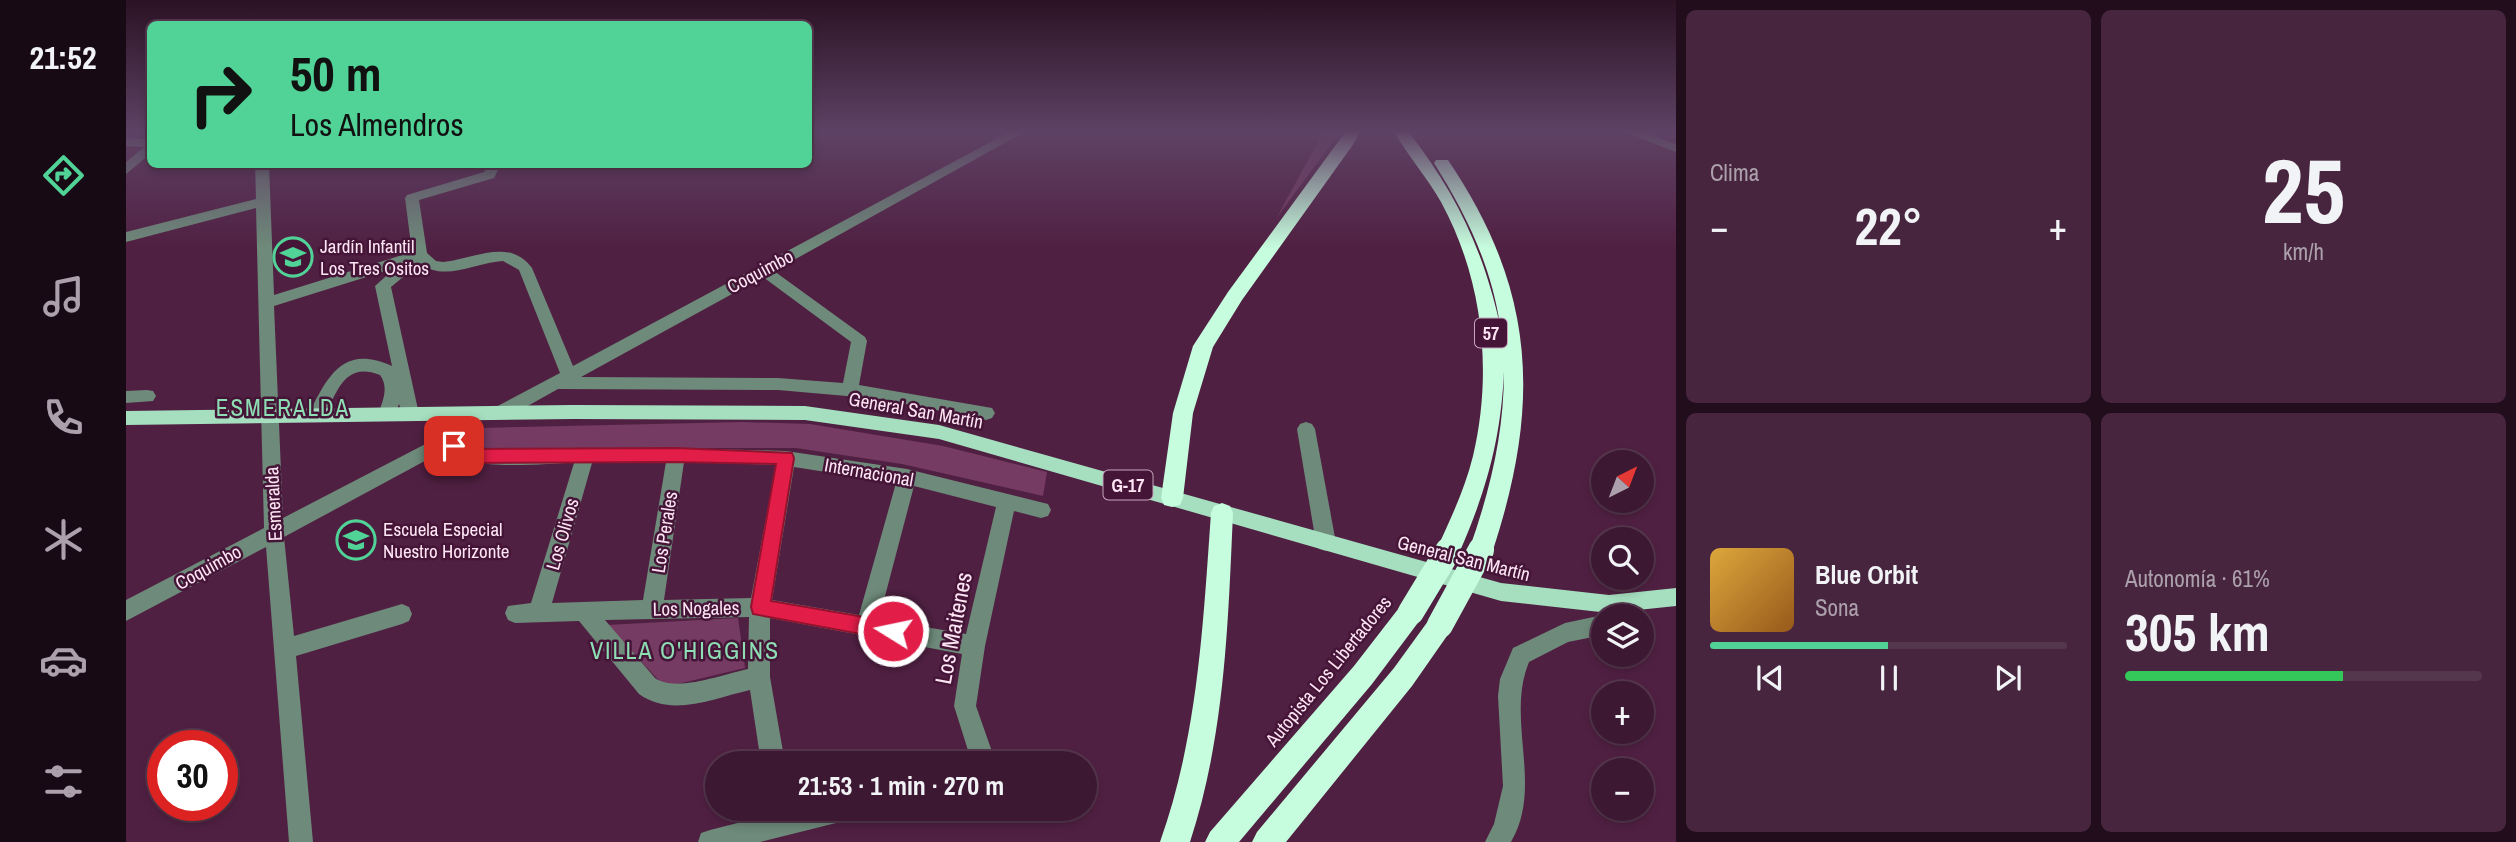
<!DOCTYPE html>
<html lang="es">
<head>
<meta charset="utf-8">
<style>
  :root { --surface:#3c1832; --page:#47253e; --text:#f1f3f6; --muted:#aca0ac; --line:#55374d; --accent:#51d397 }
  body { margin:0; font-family:"Archivo Narrow",sans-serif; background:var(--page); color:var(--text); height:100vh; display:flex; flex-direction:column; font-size:26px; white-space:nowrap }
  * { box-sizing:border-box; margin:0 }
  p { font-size:23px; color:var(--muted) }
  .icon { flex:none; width:38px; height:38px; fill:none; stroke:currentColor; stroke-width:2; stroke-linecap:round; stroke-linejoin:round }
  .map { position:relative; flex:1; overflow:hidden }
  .drawer { display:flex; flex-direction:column; gap:10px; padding:10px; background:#210d1c; width:840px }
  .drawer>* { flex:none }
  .banner { position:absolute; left:21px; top:21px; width:665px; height:147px; border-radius:10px; box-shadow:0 4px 10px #0003,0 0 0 2px var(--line); background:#51d397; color:#111; overflow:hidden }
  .needle { width:46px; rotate:42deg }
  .controls { position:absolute; left:1465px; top:450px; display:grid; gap:14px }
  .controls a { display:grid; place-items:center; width:63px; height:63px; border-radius:50%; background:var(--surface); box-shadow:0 4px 10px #0003,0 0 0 2px var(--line); font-size:35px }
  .speed { position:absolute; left:21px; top:730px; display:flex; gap:14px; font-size:35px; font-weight:700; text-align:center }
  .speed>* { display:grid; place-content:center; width:91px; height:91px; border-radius:50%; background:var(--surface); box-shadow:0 4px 10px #0003,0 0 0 2px var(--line); line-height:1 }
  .speed .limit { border:10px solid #d22; background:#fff; color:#111 }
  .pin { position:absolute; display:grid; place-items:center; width:60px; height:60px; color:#fff; margin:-30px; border-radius:14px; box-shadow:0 4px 10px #0006 }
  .me { position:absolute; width:77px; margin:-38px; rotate:280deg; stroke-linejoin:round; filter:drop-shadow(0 0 5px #0008) }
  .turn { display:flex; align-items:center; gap:24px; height:147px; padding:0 28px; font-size:32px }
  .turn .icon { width:91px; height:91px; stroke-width:2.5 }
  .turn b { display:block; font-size:49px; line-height:60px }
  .big { font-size:52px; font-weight:700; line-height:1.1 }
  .drawer .card { flex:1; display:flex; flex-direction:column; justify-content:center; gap:10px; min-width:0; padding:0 24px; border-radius:10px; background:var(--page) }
  .drawer .dial { align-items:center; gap:0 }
  .dial b { font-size:91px; line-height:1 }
  .song { display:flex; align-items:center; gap:21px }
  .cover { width:84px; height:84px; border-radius:10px; background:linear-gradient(135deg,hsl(40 70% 55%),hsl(30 70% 35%)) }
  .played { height:7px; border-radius:4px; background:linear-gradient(90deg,var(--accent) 50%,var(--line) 50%) }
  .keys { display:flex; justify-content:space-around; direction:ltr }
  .heat { display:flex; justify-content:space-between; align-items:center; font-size:38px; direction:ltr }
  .charge { height:10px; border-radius:5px; background:linear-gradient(90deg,#34c759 61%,var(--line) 0) }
  .drawer .tiles { flex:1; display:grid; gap:10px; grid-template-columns:repeat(2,1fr) }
  .trip { position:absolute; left:579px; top:751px; width:392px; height:70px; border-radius:35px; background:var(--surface); box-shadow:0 4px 10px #0003,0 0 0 2px var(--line); font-weight:700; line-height:70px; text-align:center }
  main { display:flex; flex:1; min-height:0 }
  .tabs { display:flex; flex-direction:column; width:126px; justify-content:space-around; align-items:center; background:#180a14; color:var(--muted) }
  .tabs .icon { width:49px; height:49px }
  .tabs .on { color:var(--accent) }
  .tabs b { font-size:32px; color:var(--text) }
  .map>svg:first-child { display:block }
  .green { fill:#753b63 }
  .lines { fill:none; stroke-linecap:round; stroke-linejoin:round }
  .minor { fill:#6e8a7a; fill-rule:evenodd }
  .major { fill:#a5dfbf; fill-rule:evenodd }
  .highway { fill:#c6fdde; fill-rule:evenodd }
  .highway-bridge { stroke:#c6fdde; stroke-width:26 }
  .route { fill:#e11d48; stroke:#92132f; stroke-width:2 }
  .labels { text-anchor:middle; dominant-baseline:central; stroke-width:5; stroke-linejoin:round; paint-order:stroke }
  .shield { fill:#451538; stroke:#c6a7bc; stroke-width:2 }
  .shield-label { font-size:18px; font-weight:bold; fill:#fee5f4 }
  .poi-label { font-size:19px; fill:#fee5f4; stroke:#451538; text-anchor:start }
  .street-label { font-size:19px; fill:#fee5f4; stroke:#451538 }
  .quarter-label { font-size:23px; letter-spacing:2px; fill:#8edeb4; stroke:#451538 }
  .near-street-label { font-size:23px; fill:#fee5f4; stroke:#451538 }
  .near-neighbourhood-label { font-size:24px; letter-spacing:2px; fill:#8edeb4; stroke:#451538 }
</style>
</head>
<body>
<main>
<nav class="tabs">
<b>21:52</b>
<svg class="icon on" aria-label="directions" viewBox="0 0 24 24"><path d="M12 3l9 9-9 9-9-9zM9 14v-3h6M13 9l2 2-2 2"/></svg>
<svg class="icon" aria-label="music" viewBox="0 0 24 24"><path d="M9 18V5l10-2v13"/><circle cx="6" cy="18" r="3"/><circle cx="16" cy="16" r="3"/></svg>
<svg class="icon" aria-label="phone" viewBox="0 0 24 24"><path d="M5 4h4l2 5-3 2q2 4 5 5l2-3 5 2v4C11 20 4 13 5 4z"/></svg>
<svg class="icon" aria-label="climate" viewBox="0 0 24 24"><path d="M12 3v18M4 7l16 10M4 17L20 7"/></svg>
<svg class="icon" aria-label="car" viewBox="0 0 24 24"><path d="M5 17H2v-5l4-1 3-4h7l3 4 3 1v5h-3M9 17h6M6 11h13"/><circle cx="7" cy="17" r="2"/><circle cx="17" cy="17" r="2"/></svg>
<svg class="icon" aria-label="filters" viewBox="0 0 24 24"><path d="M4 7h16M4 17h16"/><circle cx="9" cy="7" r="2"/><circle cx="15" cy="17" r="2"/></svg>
</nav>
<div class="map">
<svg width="1550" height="842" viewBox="0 0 1550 842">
  <rect width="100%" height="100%" fill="#502042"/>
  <g class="green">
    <path d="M 1198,131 L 1212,131 L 1209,139 L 1151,217 Z"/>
    <path d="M 617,422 L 684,424 L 817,446 L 921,472 L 917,496 L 776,464 L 670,448 L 360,448 L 343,445 L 341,435 L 353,428 Z"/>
    <path d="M 612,618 L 619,668 L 539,687 L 481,625 Z"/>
  </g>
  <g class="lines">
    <g class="minor">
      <path d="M 885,131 L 900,131 L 648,271 L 739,337 L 741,341 L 733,385 L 866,408 L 869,413 L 866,418 L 860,420 L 755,399 L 652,390 L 432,389 L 380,418 L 368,418 L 365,413 L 368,408 L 434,373 L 393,270 L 377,261 C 350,262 318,283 294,263 L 265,287 L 293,414 L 290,419 L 278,419 L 273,404 L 267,419 L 255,419 L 252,414 C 257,401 263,387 254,375 C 217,360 210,395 197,420 L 185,420 L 182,415 C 201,378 216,343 266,366 L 249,286 L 269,268 L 148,306 L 157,518 L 311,438 L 324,425 L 331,408 L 343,408 L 346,413 L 341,429 L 333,439 L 347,449 L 550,448 L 660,451 L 781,469 L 922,504 L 925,510 L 922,516 L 915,518 L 888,511 L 859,646 L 850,706 L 870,763 L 846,763 L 828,706 L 836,654 L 644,618 L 644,677 L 659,763 L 635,763 L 624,690 C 588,698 546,718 513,694 L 453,621 L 389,623 L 382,620 L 379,613 L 382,606 L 405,603 L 448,463 C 415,463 344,473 321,449 L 158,537 L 168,636 L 276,604 L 283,607 L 286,614 L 283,621 L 276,624 L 170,656 L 187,842 L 163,842 L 140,547 L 0,621 L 0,600 L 138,528 L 130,208 L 0,242 L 0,232 L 130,199 L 129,164 L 143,164 L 148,295 L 286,252 L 279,198 L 281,195 L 358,172 L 362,164 L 375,164 L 368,178 L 293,200 L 301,253 L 310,261 L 317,262 C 348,259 383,237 406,268 L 447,366 ZM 637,277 L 725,342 L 717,383 L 652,378 L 455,377 ZM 540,462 L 517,600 L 426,603 L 466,463 ZM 558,462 L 650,465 L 625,598 L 538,600 ZM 668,467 L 770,483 L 733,615 L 646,600 ZM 788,486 L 870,507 L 840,634 L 753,619 ZM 623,617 L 622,669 C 598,674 549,693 529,678 L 479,620 Z"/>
      <path d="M 1496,131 L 1513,131 L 1550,144 L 1550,152 Z"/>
      <path d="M 0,138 L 24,139 L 24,154 L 0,174 L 0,162 L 18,147 L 0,146 Z"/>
      <path d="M 21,390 L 27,391 L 30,396 L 27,401 L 0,403 L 0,391 Z"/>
      <path d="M 1180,422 L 1186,424 L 1189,429 L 1210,543 L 1207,549 L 1200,551 L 1193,549 L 1190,543 L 1171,429 L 1174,424 Z"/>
      <path d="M 1477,615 L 1477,635 L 1442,642 L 1403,662 C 1379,719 1418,786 1385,842 L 1359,842 L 1368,824 L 1377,786 L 1372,696 L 1374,679 L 1387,648 L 1439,623 Z"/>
      <path d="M 925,750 L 933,754 L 936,763 L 907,763 L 911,755 Z"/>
      <path d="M 671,808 L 734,808 L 731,817 L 722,820 L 634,842 L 572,842 L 575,833 L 584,830 Z"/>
    </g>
    <path class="major" d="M 447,405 L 679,406 L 813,425 L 1375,583 L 1483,595 L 1550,588 L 1550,606 L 1483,613 L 1375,601 L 813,439 L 679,420 L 447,419 L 0,425 L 0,411 Z"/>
    <g class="highway">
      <path d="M 1220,131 L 1235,131 L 1226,146 L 1116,300 L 1087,347 L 1067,413 L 1057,498 L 1054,505 L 1046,507 L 1038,505 L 1035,498 L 1047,413 L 1067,346 L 1102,292 Z"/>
      <path d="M 1268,131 L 1282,131 C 1330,193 1357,249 1374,325 C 1365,265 1340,214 1308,163 L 1310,160 L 1322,160 C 1410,290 1415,403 1367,550 L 1363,557 L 1355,560 L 1347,557 L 1343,550 C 1364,491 1378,434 1378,371 C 1375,438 1361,489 1334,551 L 1330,558 L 1322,561 L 1314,558 L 1310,551 C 1324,520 1339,489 1347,456 C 1367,371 1357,279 1315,202 C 1301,177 1281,155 1268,131 Z"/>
      <path d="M 1096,503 L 1104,506 L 1107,513 C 1102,625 1099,735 1064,842 L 1034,842 C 1072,735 1077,625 1085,513 L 1088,506 Z"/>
      <path d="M 1285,601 L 1294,604 L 1297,612 L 1294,620 L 1246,684 L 1113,842 L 1079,842 L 1084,832 L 1228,666 L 1276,604 Z"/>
      <path d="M 1314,613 L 1323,617 L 1327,625 L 1323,633 L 1286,686 L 1160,842 L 1126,842 L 1131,832 L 1268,668 L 1305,617 Z"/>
    </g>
    <g class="highway-bridge">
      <path d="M 1285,612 L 1322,551"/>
      <path d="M 1314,625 L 1355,550"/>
    </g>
  </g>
  <linearGradient id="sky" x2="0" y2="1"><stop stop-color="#2c1224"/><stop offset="0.53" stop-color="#5e4265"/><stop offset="1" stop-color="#5e4265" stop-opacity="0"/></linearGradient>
  <rect width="1550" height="248" fill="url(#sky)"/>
  <path class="route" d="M 328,439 L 347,449 L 550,448 L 666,453 L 668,458 L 645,601 L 767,622 L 773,625 L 776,631 L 773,638 L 767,640 L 627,614 L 625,607 L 650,464 L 550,462 L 347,463 C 335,459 325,457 319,446 L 322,441 Z"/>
  <defs>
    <g id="school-ring" transform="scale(2.0125)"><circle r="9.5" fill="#451538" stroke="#51d397" stroke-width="1.5"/><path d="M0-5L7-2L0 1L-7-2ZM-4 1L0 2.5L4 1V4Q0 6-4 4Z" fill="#51d397"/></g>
  </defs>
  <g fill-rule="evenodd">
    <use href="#school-ring" x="167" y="257"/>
    <use href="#school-ring" x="230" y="540"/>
  </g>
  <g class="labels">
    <g class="shield">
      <rect x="1349" y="318.5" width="32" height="29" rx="5"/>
      <rect x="977.5" y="470.5" width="49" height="29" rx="5"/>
    </g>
    <g class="shield-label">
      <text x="1365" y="333">57</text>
      <text x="1002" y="485">G-17</text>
    </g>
    <g class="poi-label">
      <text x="194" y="246">Jardín Infantil<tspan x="194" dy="22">Los Tres Ositos</tspan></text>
      <text x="257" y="529">Escuela Especial<tspan x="257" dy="22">Nuestro Horizonte</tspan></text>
    </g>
    <g class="street-label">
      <text transform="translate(634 271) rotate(-28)">Coquimbo</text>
      <text transform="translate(790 410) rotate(10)">General San Martín</text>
      <text transform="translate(743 472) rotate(10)">Internacional</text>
      <text transform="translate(147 504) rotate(-93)">Esmeralda</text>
      <text transform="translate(538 532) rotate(-81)">Los Perales</text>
      <text transform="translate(436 534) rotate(-74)">Los Olivos</text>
      <text transform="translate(1338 558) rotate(14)">General San Martín</text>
      <text transform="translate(82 567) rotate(-29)">Coquimbo</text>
      <text transform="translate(570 608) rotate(-1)">Los Nogales</text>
      <text transform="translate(1202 671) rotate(-51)">Autopista Los Libertadores</text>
    </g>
    <g class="quarter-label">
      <text x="157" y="407">ESMERALDA</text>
    </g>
    <g class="near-street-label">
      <text transform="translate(827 628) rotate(-79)">Los Maitenes</text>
    </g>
    <g class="near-neighbourhood-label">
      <text x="559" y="650">VILLA O'HIGGINS</text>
    </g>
  </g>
</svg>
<div class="controls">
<a><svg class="needle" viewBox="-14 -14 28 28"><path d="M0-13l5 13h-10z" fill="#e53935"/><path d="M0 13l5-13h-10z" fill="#aca0ac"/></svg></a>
<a><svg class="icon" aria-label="search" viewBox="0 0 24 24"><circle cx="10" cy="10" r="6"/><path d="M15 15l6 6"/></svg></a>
<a><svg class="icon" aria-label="layers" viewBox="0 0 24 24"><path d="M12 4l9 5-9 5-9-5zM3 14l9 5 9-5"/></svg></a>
<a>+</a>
<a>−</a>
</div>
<div class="speed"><div class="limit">30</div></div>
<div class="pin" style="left:328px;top:446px;background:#d93025"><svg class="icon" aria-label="arrive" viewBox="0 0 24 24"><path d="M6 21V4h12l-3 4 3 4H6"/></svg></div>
<svg class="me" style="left:767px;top:631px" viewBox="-20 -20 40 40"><circle r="17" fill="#e11d48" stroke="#fff" stroke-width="3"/><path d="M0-11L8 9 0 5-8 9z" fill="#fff"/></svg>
<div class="trip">21:53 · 1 min · 270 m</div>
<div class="banner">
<div class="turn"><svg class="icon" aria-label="right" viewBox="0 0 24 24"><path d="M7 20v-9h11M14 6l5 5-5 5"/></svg><div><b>50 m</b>Los Almendros</div></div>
</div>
</div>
<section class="drawer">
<div class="tiles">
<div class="card"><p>Clima</p>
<div class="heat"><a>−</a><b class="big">22°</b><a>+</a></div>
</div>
<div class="card dial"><b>25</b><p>km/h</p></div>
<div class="card">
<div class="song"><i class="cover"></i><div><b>Blue Orbit</b><p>Sona</p></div></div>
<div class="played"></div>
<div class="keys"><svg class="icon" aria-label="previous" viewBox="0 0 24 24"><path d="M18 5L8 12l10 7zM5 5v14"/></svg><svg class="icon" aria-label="pause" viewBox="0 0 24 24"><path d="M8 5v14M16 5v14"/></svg><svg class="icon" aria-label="next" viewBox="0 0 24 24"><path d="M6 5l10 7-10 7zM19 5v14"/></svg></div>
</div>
<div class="card"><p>Autonomía · 61%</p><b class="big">305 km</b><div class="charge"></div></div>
</div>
</section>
</main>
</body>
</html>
